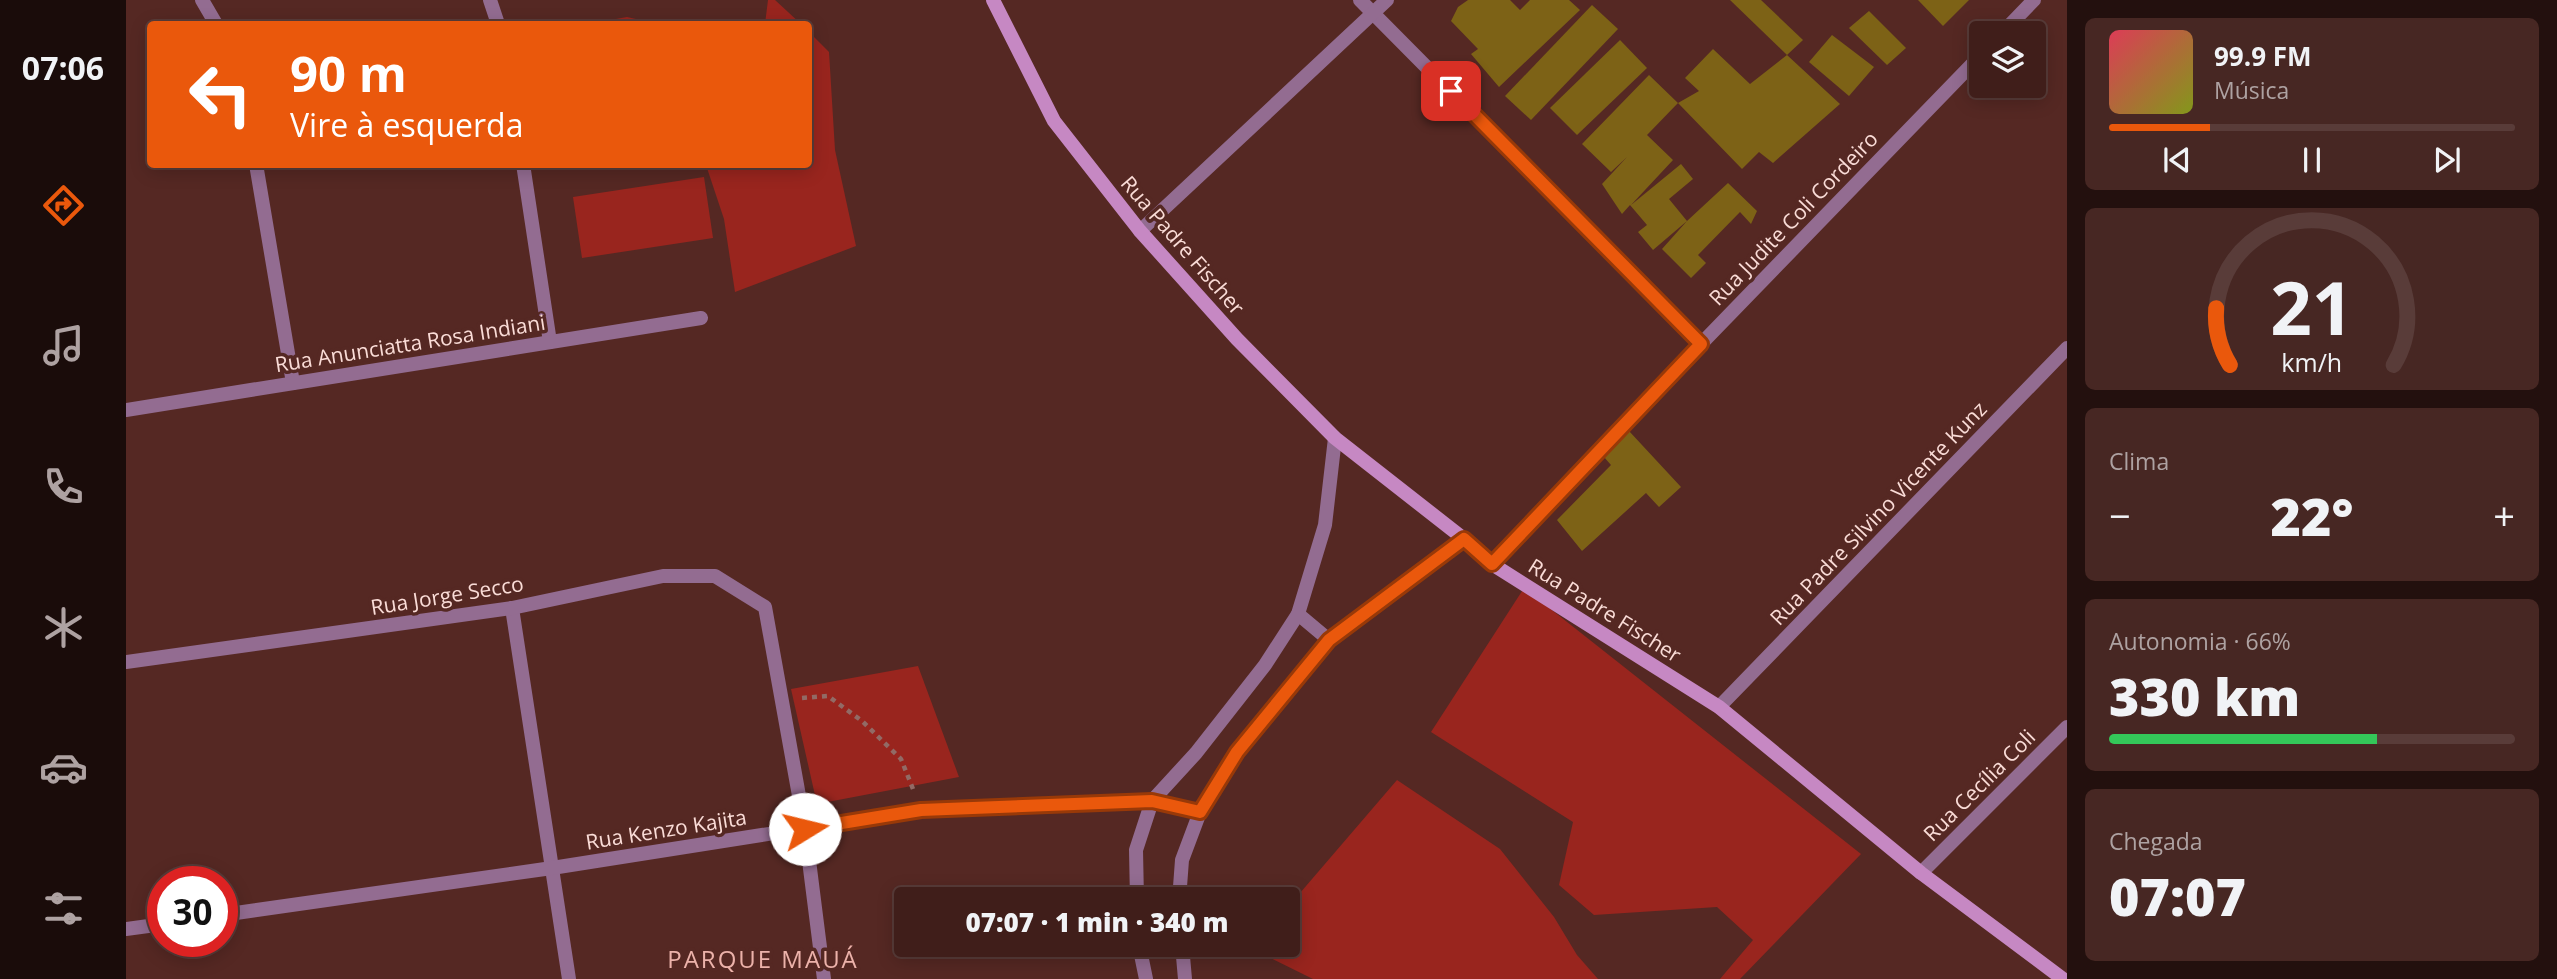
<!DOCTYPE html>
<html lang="pt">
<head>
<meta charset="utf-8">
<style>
  :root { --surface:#401e1a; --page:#472723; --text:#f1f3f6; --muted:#aea2a2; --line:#593c39; --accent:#ea580c }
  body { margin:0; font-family:"Open Sans",sans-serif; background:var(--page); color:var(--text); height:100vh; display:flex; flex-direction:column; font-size:26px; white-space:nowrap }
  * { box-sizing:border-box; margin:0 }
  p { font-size:23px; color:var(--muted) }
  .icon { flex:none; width:38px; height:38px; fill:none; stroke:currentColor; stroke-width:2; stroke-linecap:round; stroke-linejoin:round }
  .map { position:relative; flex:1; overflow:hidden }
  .side { display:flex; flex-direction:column; gap:18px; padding:18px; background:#23100e; width:490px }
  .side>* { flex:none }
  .guide { position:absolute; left:21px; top:21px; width:665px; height:147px; border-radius:7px; box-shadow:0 4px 18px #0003,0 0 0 2px var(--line); background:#ea580c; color:#fff; overflow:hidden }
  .controls { position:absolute; left:1843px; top:21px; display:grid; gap:14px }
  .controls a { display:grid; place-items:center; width:77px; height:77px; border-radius:7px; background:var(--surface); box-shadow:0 4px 18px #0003,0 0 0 2px var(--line); font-size:35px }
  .speed { position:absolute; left:21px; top:866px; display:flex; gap:14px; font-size:35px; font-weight:700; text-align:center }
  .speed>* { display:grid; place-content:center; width:91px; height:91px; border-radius:50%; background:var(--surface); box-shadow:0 4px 18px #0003,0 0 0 2px var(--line); line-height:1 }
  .speed .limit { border:10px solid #d22; background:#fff; color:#111 }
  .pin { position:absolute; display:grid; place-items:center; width:60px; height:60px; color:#fff; margin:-30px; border-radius:14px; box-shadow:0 4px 10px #0006 }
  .me { position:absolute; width:77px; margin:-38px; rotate:81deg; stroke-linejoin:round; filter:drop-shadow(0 0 5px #0008) }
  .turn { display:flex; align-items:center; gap:24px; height:147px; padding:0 28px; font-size:32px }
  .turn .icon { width:91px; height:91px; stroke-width:2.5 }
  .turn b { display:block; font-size:49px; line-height:60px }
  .big { font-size:52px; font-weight:800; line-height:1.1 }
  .side .widget { flex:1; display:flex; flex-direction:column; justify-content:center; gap:10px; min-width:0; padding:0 24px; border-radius:10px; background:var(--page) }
  .side .dial { align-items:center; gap:0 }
  .dial svg { height:182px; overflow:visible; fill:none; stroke:var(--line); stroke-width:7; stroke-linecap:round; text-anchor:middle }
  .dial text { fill:var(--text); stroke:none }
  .song { display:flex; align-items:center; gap:21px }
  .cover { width:84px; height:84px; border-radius:10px; background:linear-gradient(135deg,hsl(350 70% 55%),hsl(70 70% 35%)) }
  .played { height:7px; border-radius:4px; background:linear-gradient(90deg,var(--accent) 25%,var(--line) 25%) }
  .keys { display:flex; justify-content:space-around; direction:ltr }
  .heat { display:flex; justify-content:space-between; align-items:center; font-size:38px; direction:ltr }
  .charge { height:10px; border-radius:5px; background:linear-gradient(90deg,#34c759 66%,var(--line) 0) }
  .trip { position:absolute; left:768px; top:887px; width:406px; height:70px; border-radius:7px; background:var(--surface); box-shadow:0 4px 18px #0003,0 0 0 2px var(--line); font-weight:800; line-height:70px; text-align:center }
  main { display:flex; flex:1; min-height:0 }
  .menu { display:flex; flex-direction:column; width:126px; justify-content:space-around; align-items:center; background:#1a0c0a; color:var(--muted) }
  .menu .icon { width:49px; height:49px }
  .menu .on { color:var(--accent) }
  .menu b { font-size:32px; color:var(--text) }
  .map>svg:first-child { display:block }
  .green { fill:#99251e }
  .building { fill:#7d6216 }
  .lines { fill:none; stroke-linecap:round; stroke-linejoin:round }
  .path { stroke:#926a65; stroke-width:4.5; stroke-dasharray:5 5; stroke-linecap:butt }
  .street { stroke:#936c91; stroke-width:14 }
  .secondary { stroke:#c688c3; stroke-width:14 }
  .route-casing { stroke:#983908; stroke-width:18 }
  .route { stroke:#ea580c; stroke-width:12 }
  .labels { text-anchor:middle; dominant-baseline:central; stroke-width:7; stroke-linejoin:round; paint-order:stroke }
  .street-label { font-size:21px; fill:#fadcd7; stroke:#552823 }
  .quarter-label { font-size:24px; letter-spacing:2px; fill:#ecb2aa; stroke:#552823 }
</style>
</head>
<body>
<main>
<nav class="menu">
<b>07:06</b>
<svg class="icon on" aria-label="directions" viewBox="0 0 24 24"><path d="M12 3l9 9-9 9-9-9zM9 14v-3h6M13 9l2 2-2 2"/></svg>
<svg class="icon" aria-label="music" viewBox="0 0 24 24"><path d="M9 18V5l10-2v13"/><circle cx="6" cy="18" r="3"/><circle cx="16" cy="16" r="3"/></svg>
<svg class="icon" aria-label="phone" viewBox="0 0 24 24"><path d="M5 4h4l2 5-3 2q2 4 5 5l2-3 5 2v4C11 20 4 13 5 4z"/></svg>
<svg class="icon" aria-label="climate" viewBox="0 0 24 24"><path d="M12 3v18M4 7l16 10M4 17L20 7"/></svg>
<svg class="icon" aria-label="car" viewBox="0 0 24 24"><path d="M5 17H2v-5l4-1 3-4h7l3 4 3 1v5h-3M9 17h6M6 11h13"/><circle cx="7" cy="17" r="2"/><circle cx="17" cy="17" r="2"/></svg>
<svg class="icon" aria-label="filters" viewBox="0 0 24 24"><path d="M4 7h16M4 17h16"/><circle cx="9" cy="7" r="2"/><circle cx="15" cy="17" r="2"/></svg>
</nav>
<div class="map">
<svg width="1941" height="979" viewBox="0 0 1941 979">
  <rect width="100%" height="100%" fill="#552823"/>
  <g class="green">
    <path d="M 642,0 L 649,0 L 675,24 L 639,24 Z"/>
    <path d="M 501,17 L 532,24 L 462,24 Z"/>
    <path d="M 683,32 L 703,52 L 709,150 L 730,246 L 609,292 L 598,219 L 580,165 L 682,164 Z"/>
    <path d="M 578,177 L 587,238 L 456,258 L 447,197 Z"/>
    <path d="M 1398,588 L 1735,854 L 1614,979 L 1594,979 L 1627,940 L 1591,907 L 1468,915 L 1433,885 L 1447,822 L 1305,732 Z"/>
    <path d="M 792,666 L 833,777 L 691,804 L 665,689 Z"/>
    <path d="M 1271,780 L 1374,849 L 1428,917 L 1451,955 L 1472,979 L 1187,979 L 1126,949 L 1129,945 L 1162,945 L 1162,907 Z"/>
  </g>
  <g class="building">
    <path d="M 1342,0 L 1384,0 L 1394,10 L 1404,0 L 1443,0 L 1454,10 L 1373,87 L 1345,54 L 1352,49 L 1325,21 L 1332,7 Z"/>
    <path d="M 1604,0 L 1635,0 L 1677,40 L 1661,55 Z"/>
    <path d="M 1792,0 L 1843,0 L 1817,26 Z"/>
    <path d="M 1466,5 L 1492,29 L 1405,120 L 1379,96 Z"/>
    <path d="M 1743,11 L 1780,48 L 1761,65 L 1723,28 Z"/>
    <path d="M 1706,35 L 1748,67 L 1723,96 L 1683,62 Z"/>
    <path d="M 1494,40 L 1521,68 L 1451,135 L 1424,108 Z"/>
    <path d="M 1587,49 L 1624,84 L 1661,55 L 1714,104 L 1647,163 L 1633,152 L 1616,169 L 1552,103 L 1521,135 L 1547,160 L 1505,205 L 1555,164 L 1567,179 L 1543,199 L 1561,221 L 1602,183 L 1631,211 L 1625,224 L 1614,212 L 1572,255 L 1580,263 L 1565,278 L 1536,249 L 1561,221 L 1527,250 L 1512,232 L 1521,225 L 1504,205 L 1496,214 L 1476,184 L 1501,157 L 1485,172 L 1456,144 L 1523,75 L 1552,103 L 1573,91 L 1559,78 Z"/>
    <path d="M 1503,431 L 1555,487 L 1533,507 L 1520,493 L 1456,551 L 1431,520 L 1485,465 L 1478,457 Z"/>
  </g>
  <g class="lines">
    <path class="path" d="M 676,698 L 702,696 L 736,721 L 775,759 L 787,789"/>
    <g class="street">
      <path d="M 76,0 L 90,24"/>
      <path d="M 364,0 L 372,24"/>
      <path d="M 1234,0 L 1575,344"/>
      <path d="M 1876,33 L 1908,0"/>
      <path d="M 130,164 L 167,383"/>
      <path d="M 397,164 L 424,342"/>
      <path d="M 1014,231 L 1261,0"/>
      <path d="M 0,410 L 575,318"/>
      <path d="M 1366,564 L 1575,344 L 1855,55"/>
      <path d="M 386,608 L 443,979"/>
      <path d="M 1172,614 L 1203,640"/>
      <path d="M 0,662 L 386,608 L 537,576 L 589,576 L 639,607 L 679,829 L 698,979"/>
      <path d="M 1593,707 L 1941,348"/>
      <path d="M 1795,873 L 1941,727"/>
      <path d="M 1011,900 L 1010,850 L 1026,801 L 1070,753 L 1139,665 L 1172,614 L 1199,525 L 1209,438"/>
      <path d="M 1053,900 L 1056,860 L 1074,812 L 1111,752 L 1203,640 L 1338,539"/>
      <path d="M 96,915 L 426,868 L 795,810 L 1026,801 L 1074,812"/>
      <path d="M 0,929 L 37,924"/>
      <path d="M 1013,945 L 1020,979"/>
      <path d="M 1056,945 L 1059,979"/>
    </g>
    <path class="secondary" d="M 867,0 L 928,121 L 1014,231 L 1111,339 L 1209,438 L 1338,539 L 1366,564 L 1593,707 L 1795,873 L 1937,979"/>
  </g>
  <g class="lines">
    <g class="route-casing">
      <path id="route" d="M 679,829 L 795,810 L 1026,801 L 1074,812 L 1111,752 L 1203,640 L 1338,539 L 1366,564 L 1575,344 L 1325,91"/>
    </g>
    <use href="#route" class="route"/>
  </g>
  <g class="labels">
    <g class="street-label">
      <text transform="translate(1667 218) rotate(-46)">Rua Judite Coli Cordeiro</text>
      <text transform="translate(1057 245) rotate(49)">Rua Padre Fischer</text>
      <text transform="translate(284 343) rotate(-9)">Rua Anunciatta Rosa Indiani</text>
      <text transform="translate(1752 513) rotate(-46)">Rua Padre Silvino Vicente Kunz</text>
      <text transform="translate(321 595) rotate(-9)">Rua Jorge Secco</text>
      <text transform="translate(1479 610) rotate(32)">Rua Padre Fischer</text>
      <text transform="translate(1853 785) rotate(-45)">Rua Cecília Coli</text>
      <text transform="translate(540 829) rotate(-9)">Rua Kenzo Kajita</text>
    </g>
    <g class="quarter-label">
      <text x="637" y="958">PARQUE MAUÁ</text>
    </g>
  </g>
</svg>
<div class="controls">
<a><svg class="icon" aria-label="layers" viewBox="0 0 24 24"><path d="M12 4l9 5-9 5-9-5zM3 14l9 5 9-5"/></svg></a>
</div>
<div class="speed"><div class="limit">30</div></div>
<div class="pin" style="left:1325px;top:91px;background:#d93025"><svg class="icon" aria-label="arrive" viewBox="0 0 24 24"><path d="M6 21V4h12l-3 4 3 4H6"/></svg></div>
<svg class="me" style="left:679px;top:829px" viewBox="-20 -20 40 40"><circle r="19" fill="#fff"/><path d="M0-13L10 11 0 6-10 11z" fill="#ea580c"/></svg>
<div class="trip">07:07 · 1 min · 340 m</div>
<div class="guide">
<div class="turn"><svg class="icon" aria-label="left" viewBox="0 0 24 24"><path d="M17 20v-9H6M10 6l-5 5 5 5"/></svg><div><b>90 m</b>Vire à esquerda</div></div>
</div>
</div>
<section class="side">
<div class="widget">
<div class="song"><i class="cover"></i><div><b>99.9 FM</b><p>Música</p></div></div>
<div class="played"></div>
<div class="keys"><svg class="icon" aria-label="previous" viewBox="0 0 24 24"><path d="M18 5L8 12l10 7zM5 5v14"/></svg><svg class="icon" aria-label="pause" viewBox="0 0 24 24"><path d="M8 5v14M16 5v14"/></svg><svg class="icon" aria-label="next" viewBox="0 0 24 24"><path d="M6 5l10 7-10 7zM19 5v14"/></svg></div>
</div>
<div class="widget dial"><svg viewBox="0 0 100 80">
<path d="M14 69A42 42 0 1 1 86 69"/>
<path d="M14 69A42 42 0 0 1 8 44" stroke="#ea580c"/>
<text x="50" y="56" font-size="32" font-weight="700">21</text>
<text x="50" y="72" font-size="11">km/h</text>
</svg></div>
<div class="widget"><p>Clima</p>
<div class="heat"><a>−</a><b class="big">22°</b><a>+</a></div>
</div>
<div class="widget"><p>Autonomia · 66%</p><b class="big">330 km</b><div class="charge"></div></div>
<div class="widget"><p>Chegada</p><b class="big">07:07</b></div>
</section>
</main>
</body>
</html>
